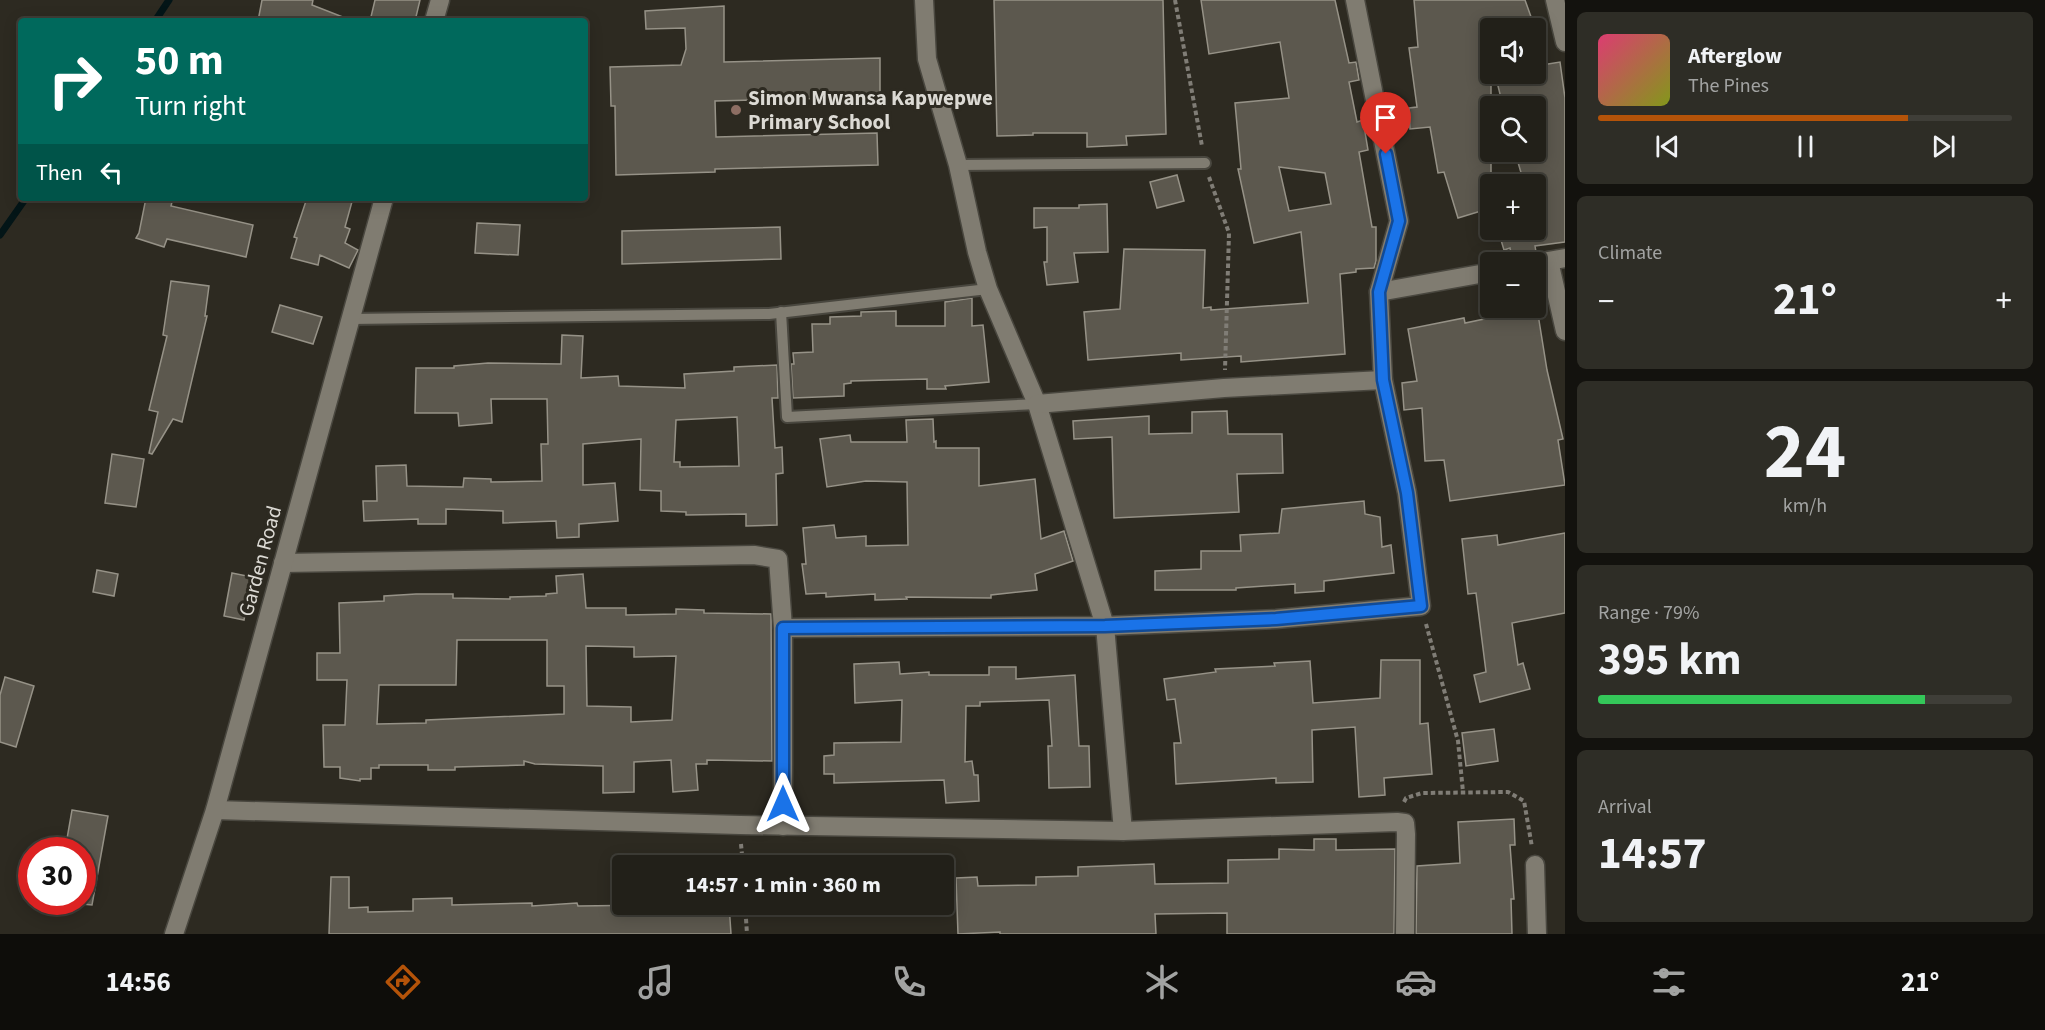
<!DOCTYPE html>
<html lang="en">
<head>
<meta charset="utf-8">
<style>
  :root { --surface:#222019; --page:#2e2d26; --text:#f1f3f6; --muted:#a2a3a2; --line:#3f3e38; --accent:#b45309 }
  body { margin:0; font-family:"Source Sans 3",sans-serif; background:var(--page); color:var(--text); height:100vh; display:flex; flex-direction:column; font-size:22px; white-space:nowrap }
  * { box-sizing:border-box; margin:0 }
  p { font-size:20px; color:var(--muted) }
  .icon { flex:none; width:33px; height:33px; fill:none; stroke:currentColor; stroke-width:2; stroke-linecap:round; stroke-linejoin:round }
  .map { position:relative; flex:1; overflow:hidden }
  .drawer { display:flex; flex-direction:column; gap:12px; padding:12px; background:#13120e; width:480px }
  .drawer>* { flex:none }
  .guide { position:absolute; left:18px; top:18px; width:570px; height:183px; border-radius:6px; box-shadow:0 3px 15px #0003,0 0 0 2px var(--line); background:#00695c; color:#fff; overflow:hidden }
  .tools { position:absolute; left:1480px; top:18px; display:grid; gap:12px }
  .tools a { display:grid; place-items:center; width:66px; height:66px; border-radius:6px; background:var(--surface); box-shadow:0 3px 15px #0003,0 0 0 2px var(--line); font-size:30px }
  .speed { position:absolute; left:18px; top:837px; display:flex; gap:12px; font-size:30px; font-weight:700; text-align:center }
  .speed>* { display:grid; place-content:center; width:78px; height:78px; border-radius:50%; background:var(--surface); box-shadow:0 3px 15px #0003,0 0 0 2px var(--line); line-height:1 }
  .speed .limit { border:9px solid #d22; background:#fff; color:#111 }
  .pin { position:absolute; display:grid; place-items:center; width:51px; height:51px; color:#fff; margin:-62px -26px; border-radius:50% 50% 50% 0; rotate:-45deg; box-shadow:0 0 6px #0007 }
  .pin .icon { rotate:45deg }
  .me { position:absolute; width:66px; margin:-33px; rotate:0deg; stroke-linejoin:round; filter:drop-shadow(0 0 4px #0008) }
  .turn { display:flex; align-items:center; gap:21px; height:126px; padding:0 18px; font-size:27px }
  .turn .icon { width:78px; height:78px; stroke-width:2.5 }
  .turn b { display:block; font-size:42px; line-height:51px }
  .then { display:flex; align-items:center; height:57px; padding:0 18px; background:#0003; gap:12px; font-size:22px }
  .big { font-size:45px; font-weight:700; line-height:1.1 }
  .drawer .card { flex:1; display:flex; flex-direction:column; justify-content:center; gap:9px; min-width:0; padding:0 21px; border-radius:9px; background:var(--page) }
  .drawer .dial { align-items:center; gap:0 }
  .dial b { font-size:78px; line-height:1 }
  .song { display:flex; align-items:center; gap:18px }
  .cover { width:72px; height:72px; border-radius:9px; background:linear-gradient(135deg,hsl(340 70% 55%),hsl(70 70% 35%)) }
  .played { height:6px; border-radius:3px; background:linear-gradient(90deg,var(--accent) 75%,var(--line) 75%) }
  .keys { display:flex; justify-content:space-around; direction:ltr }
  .heat { display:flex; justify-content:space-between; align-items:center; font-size:33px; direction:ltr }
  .charge { height:9px; border-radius:4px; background:linear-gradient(90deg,#34c759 79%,var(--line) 0) }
  .trip { position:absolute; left:612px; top:855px; width:342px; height:60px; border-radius:6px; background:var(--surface); box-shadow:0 3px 15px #0003,0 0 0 2px var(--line); font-weight:700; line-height:60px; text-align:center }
  .tab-bar { display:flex; height:96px; justify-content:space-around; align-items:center; background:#0e0d0a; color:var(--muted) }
  .tab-bar .icon { width:42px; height:42px }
  .tab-bar .active { color:var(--accent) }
  .tab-bar b { font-size:27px; color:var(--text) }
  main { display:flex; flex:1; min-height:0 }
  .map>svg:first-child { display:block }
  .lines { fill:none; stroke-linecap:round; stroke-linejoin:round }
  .stream { stroke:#031517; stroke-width:7 }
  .building { fill:#5c584e; stroke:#969287; stroke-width:1.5; fill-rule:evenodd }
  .lane-casing { stroke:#49473f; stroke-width:14 }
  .street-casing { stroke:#49473f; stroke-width:21 }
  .path { stroke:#807d76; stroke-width:4; stroke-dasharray:4.5 3; stroke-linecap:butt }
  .lane { stroke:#807c71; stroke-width:10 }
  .street { stroke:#807c71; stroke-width:18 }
  .route-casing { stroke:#114b97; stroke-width:15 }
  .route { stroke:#1a73e8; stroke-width:10 }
  .education-dot { fill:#8d6e63; stroke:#2d2a21; stroke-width:2 }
  .labels { text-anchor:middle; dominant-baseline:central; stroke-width:6; stroke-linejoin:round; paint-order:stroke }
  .poi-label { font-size:21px; font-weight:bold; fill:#dcdad4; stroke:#2d2a21; text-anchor:start }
  .street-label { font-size:21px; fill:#dcdad4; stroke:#2d2a21 }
</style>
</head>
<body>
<main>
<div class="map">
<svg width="1565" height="934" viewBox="0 0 1565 934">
  <rect width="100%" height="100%" fill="#2d2a21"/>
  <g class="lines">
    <g class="stream">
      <path d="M 155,21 L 169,0"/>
      <path d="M 0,235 L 26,198"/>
    </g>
  </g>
  <g class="building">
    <path d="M 262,0 L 313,0 L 312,5 L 348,19 L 348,21 L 258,21 Z"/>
    <path d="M 375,0 L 420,0 L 415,21 L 370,21 Z"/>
    <path d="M 994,0 L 1163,0 L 1166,134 L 1126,136 L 1127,145 L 1087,147 L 1087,133 L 1033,133 L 1033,135 L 997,136 Z"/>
    <path d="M 1201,0 L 1335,0 L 1349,63 L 1356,62 L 1359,80 L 1349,82 L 1357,122 L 1363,120 L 1368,150 L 1359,152 L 1372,227 L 1376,227 L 1376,261 L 1374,268 L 1356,269 L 1356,272 L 1340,274 L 1345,354 L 1241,362 L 1241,356 L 1181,360 L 1181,353 L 1088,360 L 1084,312 L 1120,309 L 1124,249 L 1205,250 L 1203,308 L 1211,307 L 1211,310 L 1308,303 L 1301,232 L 1254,243 L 1238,169 L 1241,169 L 1235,103 L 1289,98 L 1280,42 L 1209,54 ZM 1279,167 L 1325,173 L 1331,204 L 1289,211 Z"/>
    <path d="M 1414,0 L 1525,0 L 1535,28 L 1491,28 L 1491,208 L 1458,218 L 1444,172 L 1438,173 L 1430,127 L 1410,129 L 1409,108 L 1417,107 L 1409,48 L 1418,47 Z"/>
    <path d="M 724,6 L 724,62 L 880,58 L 880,97 L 715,101 L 716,137 L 877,133 L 878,165 L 715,169 L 715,172 L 616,175 L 615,106 L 611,106 L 610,67 L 681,65 L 686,49 L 685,28 L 646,29 L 645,11 Z"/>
    <path d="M 1560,62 L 1565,98 L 1565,242 L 1535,246 L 1536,252 L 1529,254 L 1526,258 L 1513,262 L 1510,248 L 1504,250 L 1498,230 L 1543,230 L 1535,173 L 1522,176 L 1515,152 L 1536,152 L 1536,106 L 1503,106 L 1495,74 L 1536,74 L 1536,66 Z"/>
    <path d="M 1177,175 L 1184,201 L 1157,208 L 1150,182 Z"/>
    <path d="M 146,198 L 173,198 L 171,206 L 253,225 L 246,257 L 167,239 L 164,247 L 136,238 L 139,233 Z"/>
    <path d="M 307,198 L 353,198 L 345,227 L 350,229 L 345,243 L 358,250 L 349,268 L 320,255 L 318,265 L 291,258 L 297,238 L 294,237 Z"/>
    <path d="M 1107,204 L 1108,252 L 1074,253 L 1078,282 L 1047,285 L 1044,262 L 1047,262 L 1047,227 L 1034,228 L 1034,208 L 1079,208 L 1079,205 Z"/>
    <path d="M 477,223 L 520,225 L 518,255 L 475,253 Z"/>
    <path d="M 780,227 L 781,259 L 622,264 L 622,231 Z"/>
    <path d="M 171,281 L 209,286 L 205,316 L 207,316 L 182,422 L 173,419 L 152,454 L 149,453 L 158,412 L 149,410 L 167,336 L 163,335 Z"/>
    <path d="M 972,298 L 972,326 L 983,325 L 989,382 L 945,386 L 946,389 L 927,389 L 927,379 L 851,381 L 851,383 L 844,384 L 844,396 L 793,398 L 791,364 L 794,364 L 793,353 L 813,352 L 812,324 L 830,324 L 830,317 L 861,316 L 861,312 L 896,311 L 896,326 L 945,326 L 945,302 Z"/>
    <path d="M 280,305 L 322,317 L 313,344 L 272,332 Z"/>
    <path d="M 1537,308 L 1547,370 L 1563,439 L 1558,440 L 1565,485 L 1450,501 L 1444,460 L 1425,461 L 1422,408 L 1404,410 L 1402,383 L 1417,381 L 1408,329 L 1464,318 L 1465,323 Z"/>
    <path d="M 562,335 L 583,336 L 581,378 L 618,376 L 619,386 L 685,388 L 684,374 L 734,371 L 734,367 L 777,365 L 778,398 L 772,398 L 775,448 L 782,447 L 783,473 L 776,474 L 777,525 L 746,526 L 746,514 L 686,515 L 686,512 L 661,511 L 661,491 L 640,490 L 641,439 L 583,444 L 583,485 L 615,483 L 618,521 L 579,524 L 579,537 L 557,538 L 556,521 L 503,523 L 503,511 L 446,509 L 446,524 L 418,524 L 418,519 L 364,521 L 363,501 L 377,501 L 376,466 L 406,465 L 407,486 L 463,487 L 464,478 L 491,479 L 491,482 L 542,481 L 541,444 L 548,444 L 547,399 L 491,399 L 492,423 L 459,426 L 458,413 L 415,413 L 416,368 L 454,368 L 454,366 L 488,363 L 561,364 ZM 737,417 L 739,466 L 680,467 L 680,462 L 674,462 L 676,420 Z"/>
    <path d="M 1227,411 L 1228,434 L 1282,434 L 1283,473 L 1237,474 L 1239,512 L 1114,518 L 1112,437 L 1074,439 L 1073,421 L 1149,416 L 1149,434 L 1192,433 L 1192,412 Z"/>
    <path d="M 933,419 L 934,442 L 936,441 L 936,448 L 979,448 L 979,486 L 1035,479 L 1041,539 L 1064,531 L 1073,561 L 1035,574 L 1037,590 L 991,595 L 991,598 L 906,597 L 907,599 L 875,600 L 875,594 L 826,597 L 826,593 L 806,594 L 802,564 L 806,564 L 803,528 L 834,525 L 836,538 L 866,536 L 866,546 L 908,545 L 907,482 L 866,481 L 827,487 L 820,439 L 850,435 L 851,442 L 907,442 L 906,420 Z"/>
    <path d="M 112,454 L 144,459 L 136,507 L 105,503 Z"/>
    <path d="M 1364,501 L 1365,514 L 1380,517 L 1382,547 L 1391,545 L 1394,573 L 1324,581 L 1324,591 L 1295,593 L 1295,584 L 1236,588 L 1236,590 L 1155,590 L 1155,571 L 1201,569 L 1201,551 L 1241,551 L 1240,535 L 1279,533 L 1282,509 Z"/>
    <path d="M 1565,533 L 1565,613 L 1512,623 L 1518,665 L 1523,663 L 1530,689 L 1480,702 L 1474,675 L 1486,672 L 1476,593 L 1468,594 L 1462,539 L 1497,535 L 1498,545 Z"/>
    <path d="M 97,570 L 118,574 L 114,596 L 93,592 Z"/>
    <path d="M 232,573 L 252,577 L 244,620 L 224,616 Z"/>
    <path d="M 583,574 L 586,608 L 626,608 L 626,615 L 676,614 L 676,609 L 704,610 L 704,613 L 771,614 L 772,761 L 707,760 L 707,764 L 696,764 L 698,790 L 673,792 L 671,760 L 634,762 L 634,792 L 603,793 L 603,766 L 535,764 L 524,761 L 524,765 L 455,767 L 455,770 L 428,770 L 428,765 L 379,765 L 379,768 L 371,768 L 371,779 L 360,779 L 360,781 L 340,778 L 340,767 L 324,767 L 323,725 L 345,725 L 347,680 L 317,680 L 317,653 L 340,653 L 339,603 L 384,601 L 384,596 L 416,594 L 453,594 L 453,598 L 510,599 L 510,597 L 546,596 L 546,594 L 557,593 L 556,576 ZM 457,640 L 547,640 L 547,686 L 564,686 L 564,714 L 426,720 L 426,723 L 377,724 L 379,685 L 456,685 ZM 586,646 L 634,647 L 634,657 L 676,656 L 672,720 L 631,722 L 631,707 L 587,706 Z"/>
    <path d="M 1381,660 L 1420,660 L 1420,724 L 1428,723 L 1432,774 L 1384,778 L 1385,795 L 1359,797 L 1355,727 L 1312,730 L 1313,782 L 1276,783 L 1276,778 L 1176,784 L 1174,743 L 1181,743 L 1175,699 L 1167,700 L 1164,679 L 1216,672 L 1215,669 L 1275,666 L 1274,663 L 1310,661 L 1313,703 L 1380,698 Z"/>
    <path d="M 899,662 L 900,674 L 929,672 L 929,675 L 989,675 L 989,667 L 1016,667 L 1016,679 L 1075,675 L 1079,746 L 1089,746 L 1090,787 L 1049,788 L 1048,746 L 1052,746 L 1049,700 L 980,702 L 980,706 L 966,706 L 965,762 L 972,761 L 974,775 L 978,775 L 979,801 L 946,803 L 944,780 L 834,783 L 834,774 L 824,774 L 824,756 L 834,755 L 834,743 L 901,742 L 902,700 L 855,703 L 854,664 Z"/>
    <path d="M 5,677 L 34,686 L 16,747 L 0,742 L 0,695 Z"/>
    <path d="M 1494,729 L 1498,761 L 1466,766 L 1462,733 Z"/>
    <path d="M 72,810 L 108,816 L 92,905 L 82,904 L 82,850 L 65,850 Z"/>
    <path d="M 1514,819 L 1515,845 L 1510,845 L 1514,899 L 1511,899 L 1512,934 L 1416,934 L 1417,866 L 1460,863 L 1458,822 Z"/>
    <path d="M 1314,839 L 1336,839 L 1336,850 L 1395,849 L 1394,934 L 1227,934 L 1227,913 L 1155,914 L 1156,934 L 1000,934 L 1000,932 L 958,934 L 956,878 L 977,877 L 978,886 L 1036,885 L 1036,877 L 1078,876 L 1078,867 L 1154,864 L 1155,884 L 1228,883 L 1228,860 L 1279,859 L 1279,849 L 1314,850 Z"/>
    <path d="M 331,877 L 349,877 L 349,908 L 368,907 L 368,912 L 413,911 L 413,899 L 452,898 L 452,905 L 532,903 L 532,906 L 577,903 L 578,906 L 729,904 L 731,934 L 329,934 Z"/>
  </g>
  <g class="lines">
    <g class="lane-casing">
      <g id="lane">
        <path d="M 958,165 L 1205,163"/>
        <path d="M 781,312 L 787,417 L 1037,404"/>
        <path d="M 349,319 L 769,314 L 988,289"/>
      </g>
    </g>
    <g class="street-casing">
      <g id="street">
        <path d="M 924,0 L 927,59 L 958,165 L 977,252 L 988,289 L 1037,404 L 1105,626 L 1123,831"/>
        <path d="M 1555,0 L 1565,42"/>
        <path d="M 434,21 L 440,0"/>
        <path d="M 1549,261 L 1565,331"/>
        <path d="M 1536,263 L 1565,258"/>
        <path d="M 1379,292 L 1491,272"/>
        <path d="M 1037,404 L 1224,388 L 1383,380"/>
        <path d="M 283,563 L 754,555 L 778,559 L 783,628 L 783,826"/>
        <path d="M 783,628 L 1105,626 L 1276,619 L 1421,606 L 1407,493 L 1383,380 L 1379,292 L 1399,221 L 1355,0"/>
        <path d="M 215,810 L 740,825 L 1123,831 L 1397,822 L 1405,823 L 1406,834 L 1405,934"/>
        <path d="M 1535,865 L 1537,934"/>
        <path d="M 174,934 L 215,810 L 384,198"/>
      </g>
    </g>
    <g class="path">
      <path d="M 1175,0 L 1202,146"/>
      <path d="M 1209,177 L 1229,233 L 1225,370"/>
      <path d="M 1426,624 L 1458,741 L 1463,792"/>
      <path d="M 1404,802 L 1406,798 L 1422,793 L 1508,792 L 1524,801 L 1532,847"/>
      <path d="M 741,844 L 743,866"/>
      <path d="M 745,904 L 747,934"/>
    </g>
    <use href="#lane" class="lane"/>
    <use href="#street" class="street"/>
  </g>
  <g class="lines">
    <g class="route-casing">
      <path id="route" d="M 783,804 L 783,628 L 1105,626 L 1276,619 L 1421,606 L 1407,493 L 1383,380 L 1379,292 L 1399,221 L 1386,154"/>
    </g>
    <use href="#route" class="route"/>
  </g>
  <circle class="education-dot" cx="736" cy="110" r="6"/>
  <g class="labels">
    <g class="poi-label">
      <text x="748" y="98">Simon Mwansa Kapwepwe<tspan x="748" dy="24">Primary School</tspan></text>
    </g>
    <g class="street-label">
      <text transform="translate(260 561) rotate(-75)">Garden Road</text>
    </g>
  </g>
</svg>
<div class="tools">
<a><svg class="icon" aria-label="sound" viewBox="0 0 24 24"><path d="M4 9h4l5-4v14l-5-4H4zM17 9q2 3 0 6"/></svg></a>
<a><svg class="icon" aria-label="search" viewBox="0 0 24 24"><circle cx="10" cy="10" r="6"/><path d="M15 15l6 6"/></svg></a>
<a>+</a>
<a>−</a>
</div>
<div class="speed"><div class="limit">30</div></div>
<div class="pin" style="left:1386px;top:154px;background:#d93025"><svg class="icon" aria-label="arrive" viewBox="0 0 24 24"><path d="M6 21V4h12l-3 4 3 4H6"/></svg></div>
<svg class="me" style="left:783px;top:804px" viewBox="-20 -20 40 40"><path d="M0-17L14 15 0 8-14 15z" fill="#1a73e8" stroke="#fff" stroke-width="4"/></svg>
<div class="trip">14:57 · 1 min · 360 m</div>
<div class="guide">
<div class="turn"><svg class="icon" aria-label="right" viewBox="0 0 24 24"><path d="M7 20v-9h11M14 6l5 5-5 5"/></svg><div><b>50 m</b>Turn right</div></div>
<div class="then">Then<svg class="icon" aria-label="left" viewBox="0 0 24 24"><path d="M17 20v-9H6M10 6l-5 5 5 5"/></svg></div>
</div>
</div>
<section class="drawer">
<div class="card">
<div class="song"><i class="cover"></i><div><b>Afterglow</b><p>The Pines</p></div></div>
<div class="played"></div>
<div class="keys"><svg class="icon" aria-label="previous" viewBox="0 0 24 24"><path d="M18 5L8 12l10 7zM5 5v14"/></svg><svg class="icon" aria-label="pause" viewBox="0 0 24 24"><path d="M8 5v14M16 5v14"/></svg><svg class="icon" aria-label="next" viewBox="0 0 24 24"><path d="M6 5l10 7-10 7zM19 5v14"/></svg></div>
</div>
<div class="card"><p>Climate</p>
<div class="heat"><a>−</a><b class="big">21°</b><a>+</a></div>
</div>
<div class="card dial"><b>24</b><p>km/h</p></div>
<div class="card"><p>Range · 79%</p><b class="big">395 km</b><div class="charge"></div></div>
<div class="card"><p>Arrival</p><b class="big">14:57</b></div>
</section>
</main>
<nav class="tab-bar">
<b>14:56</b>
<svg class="icon active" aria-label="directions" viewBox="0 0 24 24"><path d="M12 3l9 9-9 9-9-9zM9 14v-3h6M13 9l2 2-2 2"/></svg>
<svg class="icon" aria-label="music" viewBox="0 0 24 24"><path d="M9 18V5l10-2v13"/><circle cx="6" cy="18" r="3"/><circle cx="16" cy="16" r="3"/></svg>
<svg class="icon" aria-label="phone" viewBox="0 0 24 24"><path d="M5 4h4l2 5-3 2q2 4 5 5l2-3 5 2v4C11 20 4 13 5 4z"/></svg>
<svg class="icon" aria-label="climate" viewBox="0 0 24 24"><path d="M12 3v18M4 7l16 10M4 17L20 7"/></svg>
<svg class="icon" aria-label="car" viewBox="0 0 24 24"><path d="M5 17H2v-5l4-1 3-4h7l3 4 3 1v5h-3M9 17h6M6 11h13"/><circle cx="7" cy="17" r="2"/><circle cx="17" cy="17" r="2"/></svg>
<svg class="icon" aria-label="filters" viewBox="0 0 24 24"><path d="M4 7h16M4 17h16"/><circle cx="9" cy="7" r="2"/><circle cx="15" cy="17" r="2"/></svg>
<b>21°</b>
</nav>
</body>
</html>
